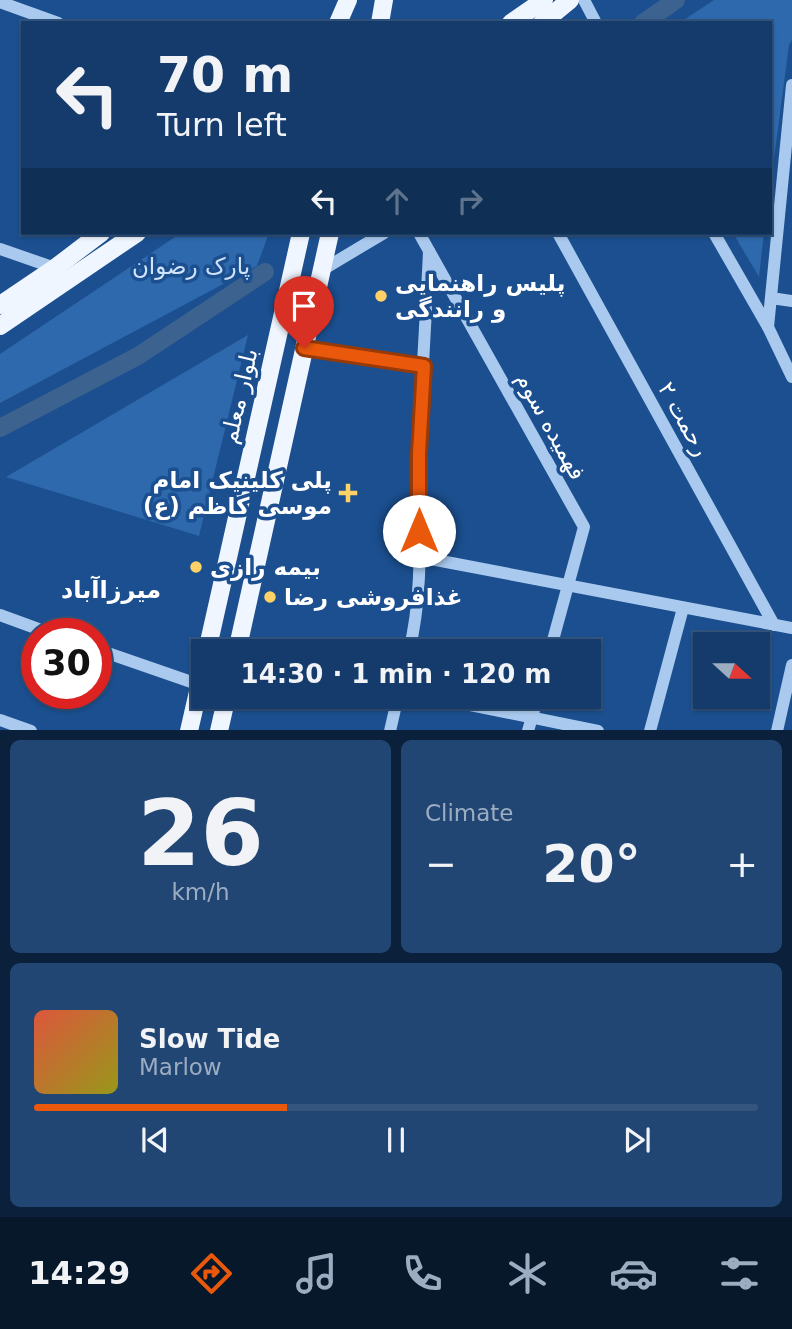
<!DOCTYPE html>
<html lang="en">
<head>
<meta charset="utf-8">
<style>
  :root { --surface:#143b6b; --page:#214673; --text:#f1f3f6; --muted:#9dadc1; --line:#33557e; --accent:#ea580c }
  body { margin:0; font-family:"DejaVu Sans","Noto Sans Arabic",sans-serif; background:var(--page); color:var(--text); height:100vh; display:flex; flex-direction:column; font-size:26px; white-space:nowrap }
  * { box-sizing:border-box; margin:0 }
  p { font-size:23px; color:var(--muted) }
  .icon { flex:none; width:38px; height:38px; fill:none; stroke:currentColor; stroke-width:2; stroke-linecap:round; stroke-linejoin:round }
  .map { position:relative; height:730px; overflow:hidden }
  .details { display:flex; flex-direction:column; gap:10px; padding:10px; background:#0b203b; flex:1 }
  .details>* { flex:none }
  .hud { position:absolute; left:21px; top:21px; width:751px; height:214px; border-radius:0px; box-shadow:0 2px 5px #0004,0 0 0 2px var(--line); background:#143b6b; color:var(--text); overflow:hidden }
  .needle { width:46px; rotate:111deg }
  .fabs { position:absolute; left:693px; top:632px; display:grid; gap:14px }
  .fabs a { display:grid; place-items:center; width:77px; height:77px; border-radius:0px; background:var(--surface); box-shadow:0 2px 5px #0004,0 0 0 2px var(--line); font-size:35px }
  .speed { position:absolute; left:21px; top:618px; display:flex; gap:14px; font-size:35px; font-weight:700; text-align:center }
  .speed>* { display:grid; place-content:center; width:91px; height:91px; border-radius:50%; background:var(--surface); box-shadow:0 2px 5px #0004,0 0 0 2px var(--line); line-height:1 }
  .speed .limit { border:10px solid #d22; background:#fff; color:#111 }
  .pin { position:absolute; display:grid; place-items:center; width:60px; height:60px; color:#fff; margin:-72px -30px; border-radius:50% 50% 50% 0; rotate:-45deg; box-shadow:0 0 7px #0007 }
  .pin .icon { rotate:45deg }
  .me { position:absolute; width:77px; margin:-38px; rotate:0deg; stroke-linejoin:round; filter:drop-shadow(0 0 5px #0008) }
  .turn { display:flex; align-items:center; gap:24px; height:147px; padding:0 21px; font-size:32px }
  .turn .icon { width:91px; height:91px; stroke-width:2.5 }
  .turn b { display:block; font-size:49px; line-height:60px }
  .lanes { display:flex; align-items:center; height:66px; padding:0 21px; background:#0003; justify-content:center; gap:35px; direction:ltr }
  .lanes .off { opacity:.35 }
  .big { font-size:52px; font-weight:600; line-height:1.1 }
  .details .card { flex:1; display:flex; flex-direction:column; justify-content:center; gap:10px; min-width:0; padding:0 24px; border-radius:10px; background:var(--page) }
  .details .dial { align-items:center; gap:0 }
  .dial b { font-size:91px; line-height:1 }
  .song { display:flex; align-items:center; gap:21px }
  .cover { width:84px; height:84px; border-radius:10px; background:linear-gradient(135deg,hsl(10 70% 55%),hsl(60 70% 35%)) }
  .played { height:7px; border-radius:4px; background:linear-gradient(90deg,var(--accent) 35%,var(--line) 35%) }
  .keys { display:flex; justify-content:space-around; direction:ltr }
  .heat { display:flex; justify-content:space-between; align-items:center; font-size:38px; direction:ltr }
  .details .tiles { flex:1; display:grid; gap:10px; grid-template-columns:1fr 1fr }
  .card:last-child { grid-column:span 2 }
  .trip { position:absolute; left:191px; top:639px; width:410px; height:70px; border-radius:0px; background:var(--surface); box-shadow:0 2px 5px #0004,0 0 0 2px var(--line); font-weight:600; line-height:70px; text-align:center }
  .menu { display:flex; height:112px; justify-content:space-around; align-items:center; background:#08182b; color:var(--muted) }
  .menu .icon { width:49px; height:49px }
  .menu .on { color:var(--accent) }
  .menu b { font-size:32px; color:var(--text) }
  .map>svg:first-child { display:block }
  .green { fill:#2e69ad }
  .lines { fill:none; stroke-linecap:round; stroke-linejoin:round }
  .canal { stroke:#3c6290; stroke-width:18 }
  .minor { stroke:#a9c9ee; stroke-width:12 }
  .major { stroke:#f0f6ff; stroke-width:18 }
  .route-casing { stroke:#983908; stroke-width:18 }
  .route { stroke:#ea580c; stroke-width:12 }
  .poi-dot { fill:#ffd166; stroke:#1b4f8f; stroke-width:2.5 }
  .labels { text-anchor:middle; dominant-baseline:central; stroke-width:7; stroke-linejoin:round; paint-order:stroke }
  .park-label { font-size:23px; fill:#cfe3fa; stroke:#1b4f8f }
  .poi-label { font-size:23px; font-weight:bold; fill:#fff; stroke:#1b4f8f; text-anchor:start }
  .street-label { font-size:23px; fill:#fff; stroke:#1b4f8f }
  .neighbourhood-label { font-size:24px; font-weight:bold; fill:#fff; stroke:#1b4f8f }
</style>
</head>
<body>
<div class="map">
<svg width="792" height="731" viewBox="0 0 792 731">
  <rect width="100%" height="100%" fill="#1b4f8f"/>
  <g class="green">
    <path d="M 714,0 L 792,0 L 792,40 L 789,45 L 770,189 L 770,23 L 679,23 Z"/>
    <path d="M 181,233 L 269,233 L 257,266 L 0,403 L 0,354 Z"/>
    <path d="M 733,233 L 764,233 L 759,277 Z"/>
    <path d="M 248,335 L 199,536 L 6,477 Z"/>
  </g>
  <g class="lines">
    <g class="canal">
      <path d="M 643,23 L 676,0"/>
      <path d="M 0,428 L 138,356 L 265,272"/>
    </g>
    <g class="minor">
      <path d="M 584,0 L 596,23"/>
      <path d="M 0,2 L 58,23"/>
      <path d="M 419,233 L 584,527 L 550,651"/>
      <path d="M 558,233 L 774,625"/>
      <path d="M 714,233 L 768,327 L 792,377"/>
      <path d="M 0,249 L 55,268"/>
      <path d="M 322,270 L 384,233"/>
      <path d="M 771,298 L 792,301"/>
      <path d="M 768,327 L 792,85"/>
      <path d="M 304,349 L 424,366"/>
      <path d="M 420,557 L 792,628"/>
      <path d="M 0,615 L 52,634"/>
      <path d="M 96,649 L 200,685"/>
      <path d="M 409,651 C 425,587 418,519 419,454 C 421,386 426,318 429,251"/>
      <path d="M 426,696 L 598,731"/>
      <path d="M 0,720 L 31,731"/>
      <path d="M 390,731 L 398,696"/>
      <path d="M 528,731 L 538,696"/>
      <path d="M 650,731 L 683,608"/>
      <path d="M 777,731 L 792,665"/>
    </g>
    <g class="major">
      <path d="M 338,23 L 348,0"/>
      <path d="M 380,23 L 384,0"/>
      <path d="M 511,23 L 544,0"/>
      <path d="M 542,23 L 570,0"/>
      <path d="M 0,305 L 55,268 L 101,233"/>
      <path d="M 0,326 L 137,233"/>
      <path d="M 207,651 L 301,233"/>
      <path d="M 237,651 L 330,233"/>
      <path d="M 189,731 L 203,670"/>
      <path d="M 219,731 L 227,696"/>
    </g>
  </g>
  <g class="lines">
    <g class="route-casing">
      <path id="route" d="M 304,348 L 424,366 L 419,453 L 419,531"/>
    </g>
    <use href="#route" class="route"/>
  </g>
  <g class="poi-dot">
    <circle cx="381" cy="296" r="7"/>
    <path d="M344.5 482.5h7v7h7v7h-7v7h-7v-7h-7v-7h7z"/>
    <circle cx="196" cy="567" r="7"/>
    <circle cx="270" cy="597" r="7"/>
  </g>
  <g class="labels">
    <g class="park-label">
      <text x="191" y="266">پارک رضوان</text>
    </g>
    <g class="poi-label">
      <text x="395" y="283">پلیس راهنمایی<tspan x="395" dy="26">و رانندگی</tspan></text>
      <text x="332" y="480" text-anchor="end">پلی کلینیک امام<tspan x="332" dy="26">موسی کاظم (ع)</tspan></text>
      <text x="210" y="567">بیمه رازی</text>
      <text x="284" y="597">غذافروشی رضا</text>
    </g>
    <g class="street-label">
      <text transform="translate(239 396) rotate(-77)">بلوار معلم</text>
      <text transform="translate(684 419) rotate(61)">رحمت ۲</text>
      <text transform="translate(551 426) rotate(61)">فهمیده سوم</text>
    </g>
    <g class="neighbourhood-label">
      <text x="111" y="590">میرزاآباد</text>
    </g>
  </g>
</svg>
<div class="fabs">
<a><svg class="needle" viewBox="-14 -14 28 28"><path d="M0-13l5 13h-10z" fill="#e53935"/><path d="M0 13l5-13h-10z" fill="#9dadc1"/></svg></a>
</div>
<div class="speed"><div class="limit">30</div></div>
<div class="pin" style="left:304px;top:348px;background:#d93025"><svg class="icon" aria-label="arrive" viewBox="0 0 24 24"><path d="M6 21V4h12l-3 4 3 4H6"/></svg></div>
<svg class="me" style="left:419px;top:531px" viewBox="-20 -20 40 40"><circle r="19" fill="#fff"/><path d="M0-13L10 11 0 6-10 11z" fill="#ea580c"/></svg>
<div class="trip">14:30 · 1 min · 120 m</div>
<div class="hud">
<div class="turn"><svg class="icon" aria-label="left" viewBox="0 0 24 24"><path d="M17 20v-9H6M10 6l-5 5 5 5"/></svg><div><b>70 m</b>Turn left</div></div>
<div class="lanes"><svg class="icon" aria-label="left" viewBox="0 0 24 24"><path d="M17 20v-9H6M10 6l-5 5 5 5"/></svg><svg class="icon off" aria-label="ahead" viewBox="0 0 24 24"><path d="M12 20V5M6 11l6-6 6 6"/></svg><svg class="icon off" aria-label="right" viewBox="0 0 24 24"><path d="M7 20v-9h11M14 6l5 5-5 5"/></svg></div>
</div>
</div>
<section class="details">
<div class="tiles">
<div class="card dial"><b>26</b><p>km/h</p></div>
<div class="card"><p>Climate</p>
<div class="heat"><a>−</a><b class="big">20°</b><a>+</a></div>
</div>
<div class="card">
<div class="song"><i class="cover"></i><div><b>Slow Tide</b><p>Marlow</p></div></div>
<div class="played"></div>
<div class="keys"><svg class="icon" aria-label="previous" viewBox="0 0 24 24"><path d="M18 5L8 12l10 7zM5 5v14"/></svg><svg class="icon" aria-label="pause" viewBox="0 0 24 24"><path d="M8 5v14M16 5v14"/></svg><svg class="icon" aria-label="next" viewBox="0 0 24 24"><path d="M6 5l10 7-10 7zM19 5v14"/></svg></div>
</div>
</div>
</section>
<nav class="menu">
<b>14:29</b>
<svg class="icon on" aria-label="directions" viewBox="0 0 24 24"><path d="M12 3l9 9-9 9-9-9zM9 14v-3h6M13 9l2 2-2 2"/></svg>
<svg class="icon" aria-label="music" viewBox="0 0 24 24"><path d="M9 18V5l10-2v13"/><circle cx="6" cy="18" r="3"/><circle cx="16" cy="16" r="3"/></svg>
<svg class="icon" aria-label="phone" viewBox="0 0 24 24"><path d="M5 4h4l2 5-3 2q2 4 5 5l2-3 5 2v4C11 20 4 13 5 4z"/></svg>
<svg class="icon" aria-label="climate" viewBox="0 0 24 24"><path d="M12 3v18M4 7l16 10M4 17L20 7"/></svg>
<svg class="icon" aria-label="car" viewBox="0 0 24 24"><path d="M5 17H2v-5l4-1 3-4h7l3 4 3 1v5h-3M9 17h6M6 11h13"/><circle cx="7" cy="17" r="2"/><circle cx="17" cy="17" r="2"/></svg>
<svg class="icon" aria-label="filters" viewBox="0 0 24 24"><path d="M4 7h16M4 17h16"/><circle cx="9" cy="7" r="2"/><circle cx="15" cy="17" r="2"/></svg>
</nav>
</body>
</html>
